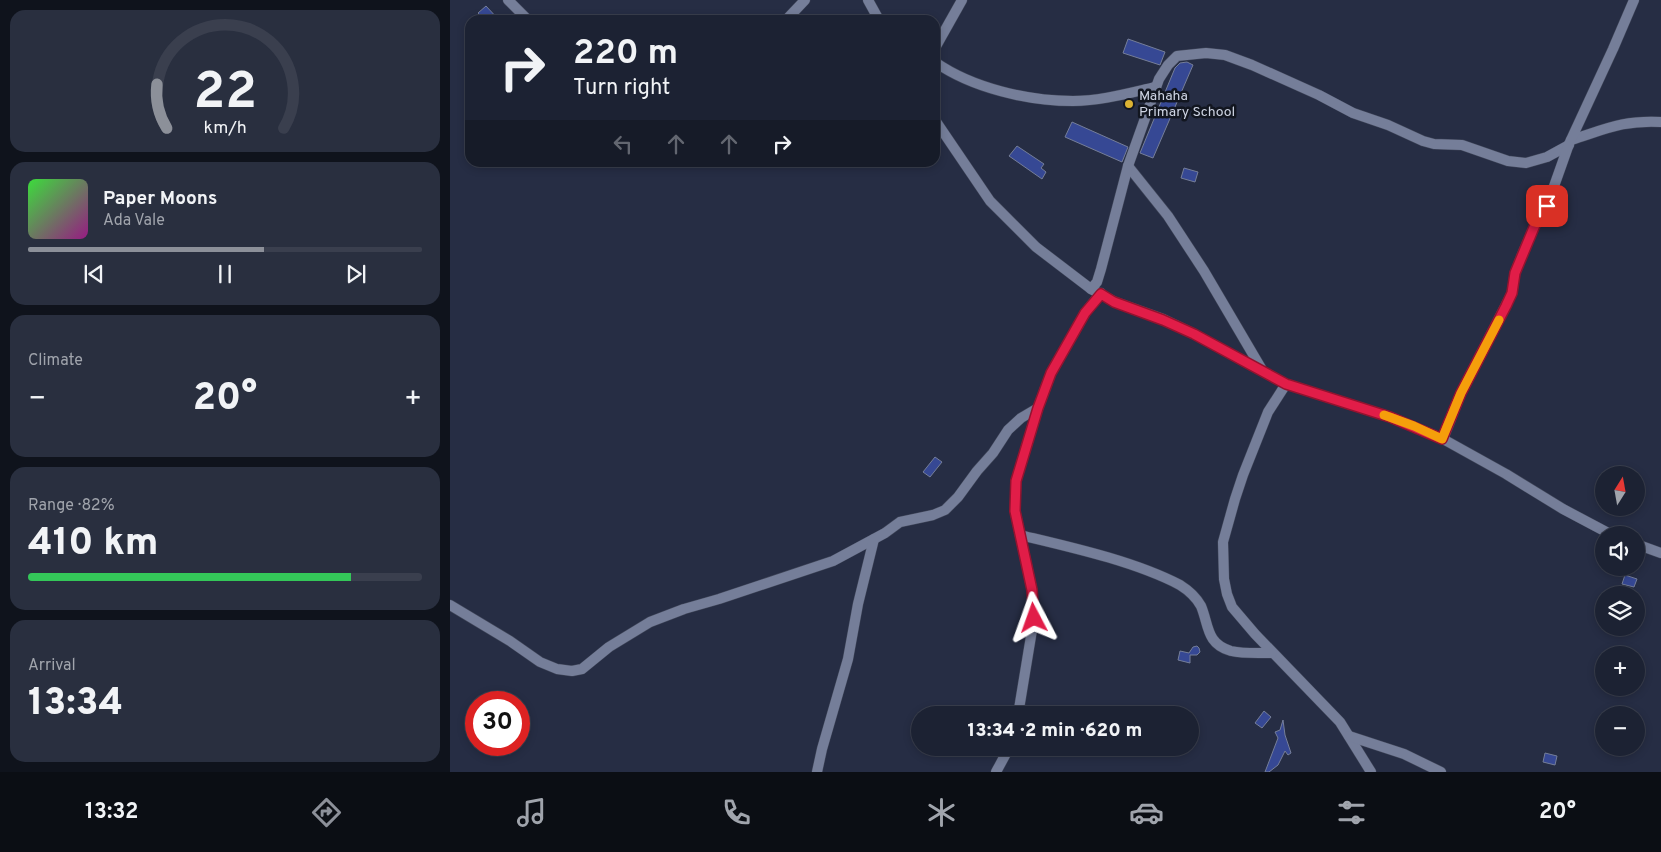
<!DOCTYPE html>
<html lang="en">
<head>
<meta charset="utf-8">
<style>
  :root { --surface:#1c2233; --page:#292f3f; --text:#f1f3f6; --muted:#a0a4ac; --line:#3a3f4e; --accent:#8c9099 }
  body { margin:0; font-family:Overpass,sans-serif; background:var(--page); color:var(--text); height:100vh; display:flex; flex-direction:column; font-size:19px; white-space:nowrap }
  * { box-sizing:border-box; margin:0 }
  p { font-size:16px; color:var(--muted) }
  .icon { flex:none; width:28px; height:28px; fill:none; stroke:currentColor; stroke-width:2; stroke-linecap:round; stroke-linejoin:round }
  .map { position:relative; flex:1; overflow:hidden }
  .panel { display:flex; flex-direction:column; gap:10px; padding:10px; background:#0f131c; width:450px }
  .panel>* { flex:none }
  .banner { position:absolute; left:15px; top:15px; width:475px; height:152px; border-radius:15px; box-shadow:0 2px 8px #0003,0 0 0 1px var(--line); background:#1c2233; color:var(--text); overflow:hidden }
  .needle { width:32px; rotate:11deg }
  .tools { position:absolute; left:1145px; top:466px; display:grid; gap:10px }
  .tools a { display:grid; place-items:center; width:50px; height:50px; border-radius:50%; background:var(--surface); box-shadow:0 2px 8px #0003,0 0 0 1px var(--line); font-size:25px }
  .speed { position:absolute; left:15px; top:691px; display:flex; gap:10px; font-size:25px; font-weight:700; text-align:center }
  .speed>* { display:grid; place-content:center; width:65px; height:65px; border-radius:50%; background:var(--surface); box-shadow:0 2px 8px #0003,0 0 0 1px var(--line); line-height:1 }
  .speed .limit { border:8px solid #d22; background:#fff; color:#111 }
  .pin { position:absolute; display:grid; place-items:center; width:42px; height:42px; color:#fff; margin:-21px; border-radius:10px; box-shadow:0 2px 8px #0006 }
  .me { position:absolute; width:55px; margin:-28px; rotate:356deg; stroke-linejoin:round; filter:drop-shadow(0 0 4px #0008) }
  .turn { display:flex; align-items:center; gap:18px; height:105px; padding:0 25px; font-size:22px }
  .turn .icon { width:65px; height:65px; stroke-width:2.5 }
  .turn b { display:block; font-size:35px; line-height:42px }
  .lanes { display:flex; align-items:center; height:48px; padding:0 25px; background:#0003; justify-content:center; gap:25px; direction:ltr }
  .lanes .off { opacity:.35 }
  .big { font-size:38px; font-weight:800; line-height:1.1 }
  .panel .widget { flex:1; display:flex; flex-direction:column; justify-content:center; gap:8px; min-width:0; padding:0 18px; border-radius:15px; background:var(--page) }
  .panel .dial { align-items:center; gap:0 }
  .dial svg { height:130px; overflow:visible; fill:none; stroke:var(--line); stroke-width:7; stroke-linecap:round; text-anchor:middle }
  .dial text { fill:var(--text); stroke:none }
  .song { display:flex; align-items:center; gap:15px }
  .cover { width:60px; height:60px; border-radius:8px; background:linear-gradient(135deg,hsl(120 70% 55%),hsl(310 70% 35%)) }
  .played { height:5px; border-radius:2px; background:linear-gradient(90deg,var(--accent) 60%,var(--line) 60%) }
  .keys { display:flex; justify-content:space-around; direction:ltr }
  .heat { display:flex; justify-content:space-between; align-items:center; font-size:28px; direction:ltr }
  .charge { height:8px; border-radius:4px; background:linear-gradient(90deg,#34c759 82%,var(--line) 0) }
  .trip { position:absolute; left:461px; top:706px; width:288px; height:50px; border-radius:25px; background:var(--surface); box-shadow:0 2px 8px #0003,0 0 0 1px var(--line); font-weight:800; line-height:50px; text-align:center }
  .dock { display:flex; height:80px; justify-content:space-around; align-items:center; background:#0b0e14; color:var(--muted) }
  .dock .icon { width:35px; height:35px }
  .dock .selected { color:var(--accent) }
  .dock b { font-size:22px; color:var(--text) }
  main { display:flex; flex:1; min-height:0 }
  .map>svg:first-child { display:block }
  .building { fill:#364894; stroke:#757e99 }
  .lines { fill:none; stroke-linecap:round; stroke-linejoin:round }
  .minor-casing { stroke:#41475a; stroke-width:11 }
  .minor { stroke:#757e99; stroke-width:10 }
  .route-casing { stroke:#92132f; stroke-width:12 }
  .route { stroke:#e11d48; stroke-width:9 }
  .slow { stroke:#f59e0b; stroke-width:9 }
  .poi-dot { fill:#dbb233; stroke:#121620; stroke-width:2 }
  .labels { text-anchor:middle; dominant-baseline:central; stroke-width:5; stroke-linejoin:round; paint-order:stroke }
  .poi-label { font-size:14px; fill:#cfd5e4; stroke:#121620; text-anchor:start }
</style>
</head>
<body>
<main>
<section class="panel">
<div class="widget dial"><svg viewBox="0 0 100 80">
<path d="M14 69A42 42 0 1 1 86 69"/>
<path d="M14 69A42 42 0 0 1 8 42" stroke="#8c9099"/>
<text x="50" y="56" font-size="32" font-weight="700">22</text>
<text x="50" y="72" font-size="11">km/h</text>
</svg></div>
<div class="widget">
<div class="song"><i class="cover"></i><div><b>Paper Moons</b><p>Ada Vale</p></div></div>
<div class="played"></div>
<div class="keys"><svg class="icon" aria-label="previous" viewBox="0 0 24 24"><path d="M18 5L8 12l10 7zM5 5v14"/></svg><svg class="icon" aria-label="pause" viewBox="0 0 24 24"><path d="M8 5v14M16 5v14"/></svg><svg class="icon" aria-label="next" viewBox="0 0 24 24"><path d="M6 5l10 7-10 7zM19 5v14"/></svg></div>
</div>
<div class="widget"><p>Climate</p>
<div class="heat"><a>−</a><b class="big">20°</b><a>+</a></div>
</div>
<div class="widget"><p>Range · 82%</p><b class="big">410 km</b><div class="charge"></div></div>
<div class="widget"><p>Arrival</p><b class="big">13:34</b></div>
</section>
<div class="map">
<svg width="1211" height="772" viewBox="0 0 1211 772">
  <rect width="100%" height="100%" fill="#262d44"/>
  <g class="building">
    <path d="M 36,6 L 49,20 L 35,20 L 28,13 Z"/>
    <path d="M 678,39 L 715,52 L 710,65 L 673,53 Z"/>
    <path d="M 737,62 L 743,65 L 703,158 L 690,153 L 725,68 L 730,63 Z"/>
    <path d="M 622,122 L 678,147 L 672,162 L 615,137 Z"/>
    <path d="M 567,146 L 594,164 L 591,168 L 596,172 L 592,179 L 559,156 Z"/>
    <path d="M 734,168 L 748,172 L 745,182 L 731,178 Z"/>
    <path d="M 485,457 L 492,462 L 480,477 L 473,472 Z"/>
    <path d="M 1175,575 L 1187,579 L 1184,587 L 1172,584 Z"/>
    <path d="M 747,646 L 749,648 L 750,652 L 747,655 L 740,655 L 740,663 L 728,660 L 730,651 L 739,653 L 743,647 Z"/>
    <path d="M 814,711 L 821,717 L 812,728 L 805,723 Z"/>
    <path d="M 833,720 L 835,735 L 841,753 L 838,755 L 835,751 L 828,765 L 819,772 L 815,772 L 828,738 L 825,732 L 830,730 Z"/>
    <path d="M 1095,753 L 1107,756 L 1105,765 L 1093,762 Z"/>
  </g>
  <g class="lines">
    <g class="minor-casing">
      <g id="minor">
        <path d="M 58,0 L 78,20"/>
        <path d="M 418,0 L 429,20"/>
        <path d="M 336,20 L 355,0"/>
        <path d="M 485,48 L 512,0"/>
        <path d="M 485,62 C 522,88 578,101 623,101 C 651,101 679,93 706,87"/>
        <path d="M 485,120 L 540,201 L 586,247 L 641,289 L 665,302 L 713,319 L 744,334 L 836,384 L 940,417 L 993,439 L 1056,474 L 1113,509 L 1162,535"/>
        <path d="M 1121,140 C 1156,129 1173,120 1211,122"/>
        <path d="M 678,166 L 718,216 L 754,271 L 811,368"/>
        <path d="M 641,289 L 647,282 L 651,269 L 678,166 L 693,124 L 709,79 L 718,65 L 727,56 L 756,53 L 775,55 L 802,65 L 869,95 L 903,113 L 938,125 L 973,141 L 984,144 L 1012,145 L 1058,161 L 1076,163 L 1097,157 L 1119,145"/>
        <path d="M 836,384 L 818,412 L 793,475 L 785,499 L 773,542 L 774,579 L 777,594 L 782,607 L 805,634 L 890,722 L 921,772"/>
        <path d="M 993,439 L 1011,393 L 1062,293 L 1065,273 L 1072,255 L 1085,225 L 1097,206 L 1119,144 L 1163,49 L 1184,0"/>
        <path d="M 570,535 C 620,547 684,561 730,585 C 738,590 746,597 751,606 C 759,625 756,644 781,651 C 794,654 808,653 822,653"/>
        <path d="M 1186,544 L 1211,553"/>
        <path d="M 0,605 L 60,641 L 90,662 L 107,669 L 122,671 L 132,669 L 159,647 L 200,622 L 234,609 L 269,599 L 383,561 L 435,533 L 450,522 L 483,515 L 495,510 L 508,497 L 527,471 L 543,453 L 558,430 L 571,418 L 588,408"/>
        <path d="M 568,715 L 584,618 L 582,590 L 565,511 L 566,481 L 588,408 L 601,373 L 635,313 L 651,293"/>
        <path d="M 899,736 L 954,754 L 991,772"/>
        <path d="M 367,772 L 372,749 L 398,659 L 408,604 L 424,539"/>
        <path d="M 546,772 L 559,748"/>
      </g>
    </g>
    <use href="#minor" class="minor"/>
  </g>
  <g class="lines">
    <g class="route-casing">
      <path id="route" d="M 584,618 L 582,590 L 565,511 L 566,481 L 588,408 L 601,373 L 635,313 L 651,294 L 664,302 L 713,320 L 744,334 L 836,384 L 940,417 L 992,439 L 1011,393 L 1056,306 L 1062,293 L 1065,273 L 1085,225 L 1097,206"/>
    </g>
    <use href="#route" class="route"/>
    <path class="slow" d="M 934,415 L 964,426 L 992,439 L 1011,393 L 1049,320"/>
  </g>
  <circle class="poi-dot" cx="679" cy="104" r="5"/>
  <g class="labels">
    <g class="poi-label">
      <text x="689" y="96">Mahaha<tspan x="689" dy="16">Primary School</tspan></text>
    </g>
  </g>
</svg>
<div class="tools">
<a><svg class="needle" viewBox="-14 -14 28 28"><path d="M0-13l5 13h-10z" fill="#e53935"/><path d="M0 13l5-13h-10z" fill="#a0a4ac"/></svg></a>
<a><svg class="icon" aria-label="sound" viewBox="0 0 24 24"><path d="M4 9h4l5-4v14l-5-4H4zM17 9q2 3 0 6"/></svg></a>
<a><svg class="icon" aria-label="layers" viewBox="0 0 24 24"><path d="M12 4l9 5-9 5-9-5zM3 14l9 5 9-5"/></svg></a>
<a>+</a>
<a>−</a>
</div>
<div class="speed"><div class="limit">30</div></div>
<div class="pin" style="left:1097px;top:206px;background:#d93025"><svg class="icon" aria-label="arrive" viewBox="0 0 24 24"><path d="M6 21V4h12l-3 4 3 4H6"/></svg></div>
<svg class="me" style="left:584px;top:618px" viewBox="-20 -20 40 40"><path d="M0-17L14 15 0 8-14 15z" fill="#e11d48" stroke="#fff" stroke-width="4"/></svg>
<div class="trip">13:34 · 2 min · 620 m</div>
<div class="banner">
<div class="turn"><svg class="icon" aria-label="right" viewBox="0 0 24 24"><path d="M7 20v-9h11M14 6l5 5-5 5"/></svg><div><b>220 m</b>Turn right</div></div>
<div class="lanes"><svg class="icon off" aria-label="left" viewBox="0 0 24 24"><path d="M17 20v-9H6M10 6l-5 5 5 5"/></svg><svg class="icon off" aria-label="ahead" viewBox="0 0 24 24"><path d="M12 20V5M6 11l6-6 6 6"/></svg><svg class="icon off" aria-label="ahead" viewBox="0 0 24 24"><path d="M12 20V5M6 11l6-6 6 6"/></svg><svg class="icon" aria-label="right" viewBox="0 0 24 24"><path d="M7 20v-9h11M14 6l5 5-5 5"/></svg></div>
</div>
</div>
</main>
<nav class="dock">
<b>13:32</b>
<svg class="icon selected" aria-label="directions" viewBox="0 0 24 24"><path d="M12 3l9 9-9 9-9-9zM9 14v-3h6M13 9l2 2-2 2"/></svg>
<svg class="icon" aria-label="music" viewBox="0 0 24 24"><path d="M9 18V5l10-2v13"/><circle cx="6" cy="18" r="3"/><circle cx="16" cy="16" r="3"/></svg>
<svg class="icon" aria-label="phone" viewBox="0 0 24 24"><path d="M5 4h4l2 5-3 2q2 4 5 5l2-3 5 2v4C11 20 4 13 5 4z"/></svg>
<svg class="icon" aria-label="climate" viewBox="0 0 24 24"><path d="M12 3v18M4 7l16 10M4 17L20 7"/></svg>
<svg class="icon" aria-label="car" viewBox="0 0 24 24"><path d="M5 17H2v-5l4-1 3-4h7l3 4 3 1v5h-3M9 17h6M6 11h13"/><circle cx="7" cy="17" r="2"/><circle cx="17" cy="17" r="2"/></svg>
<svg class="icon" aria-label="filters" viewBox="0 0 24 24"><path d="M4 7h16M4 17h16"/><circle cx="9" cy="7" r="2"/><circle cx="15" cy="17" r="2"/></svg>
<b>20°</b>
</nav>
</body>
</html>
